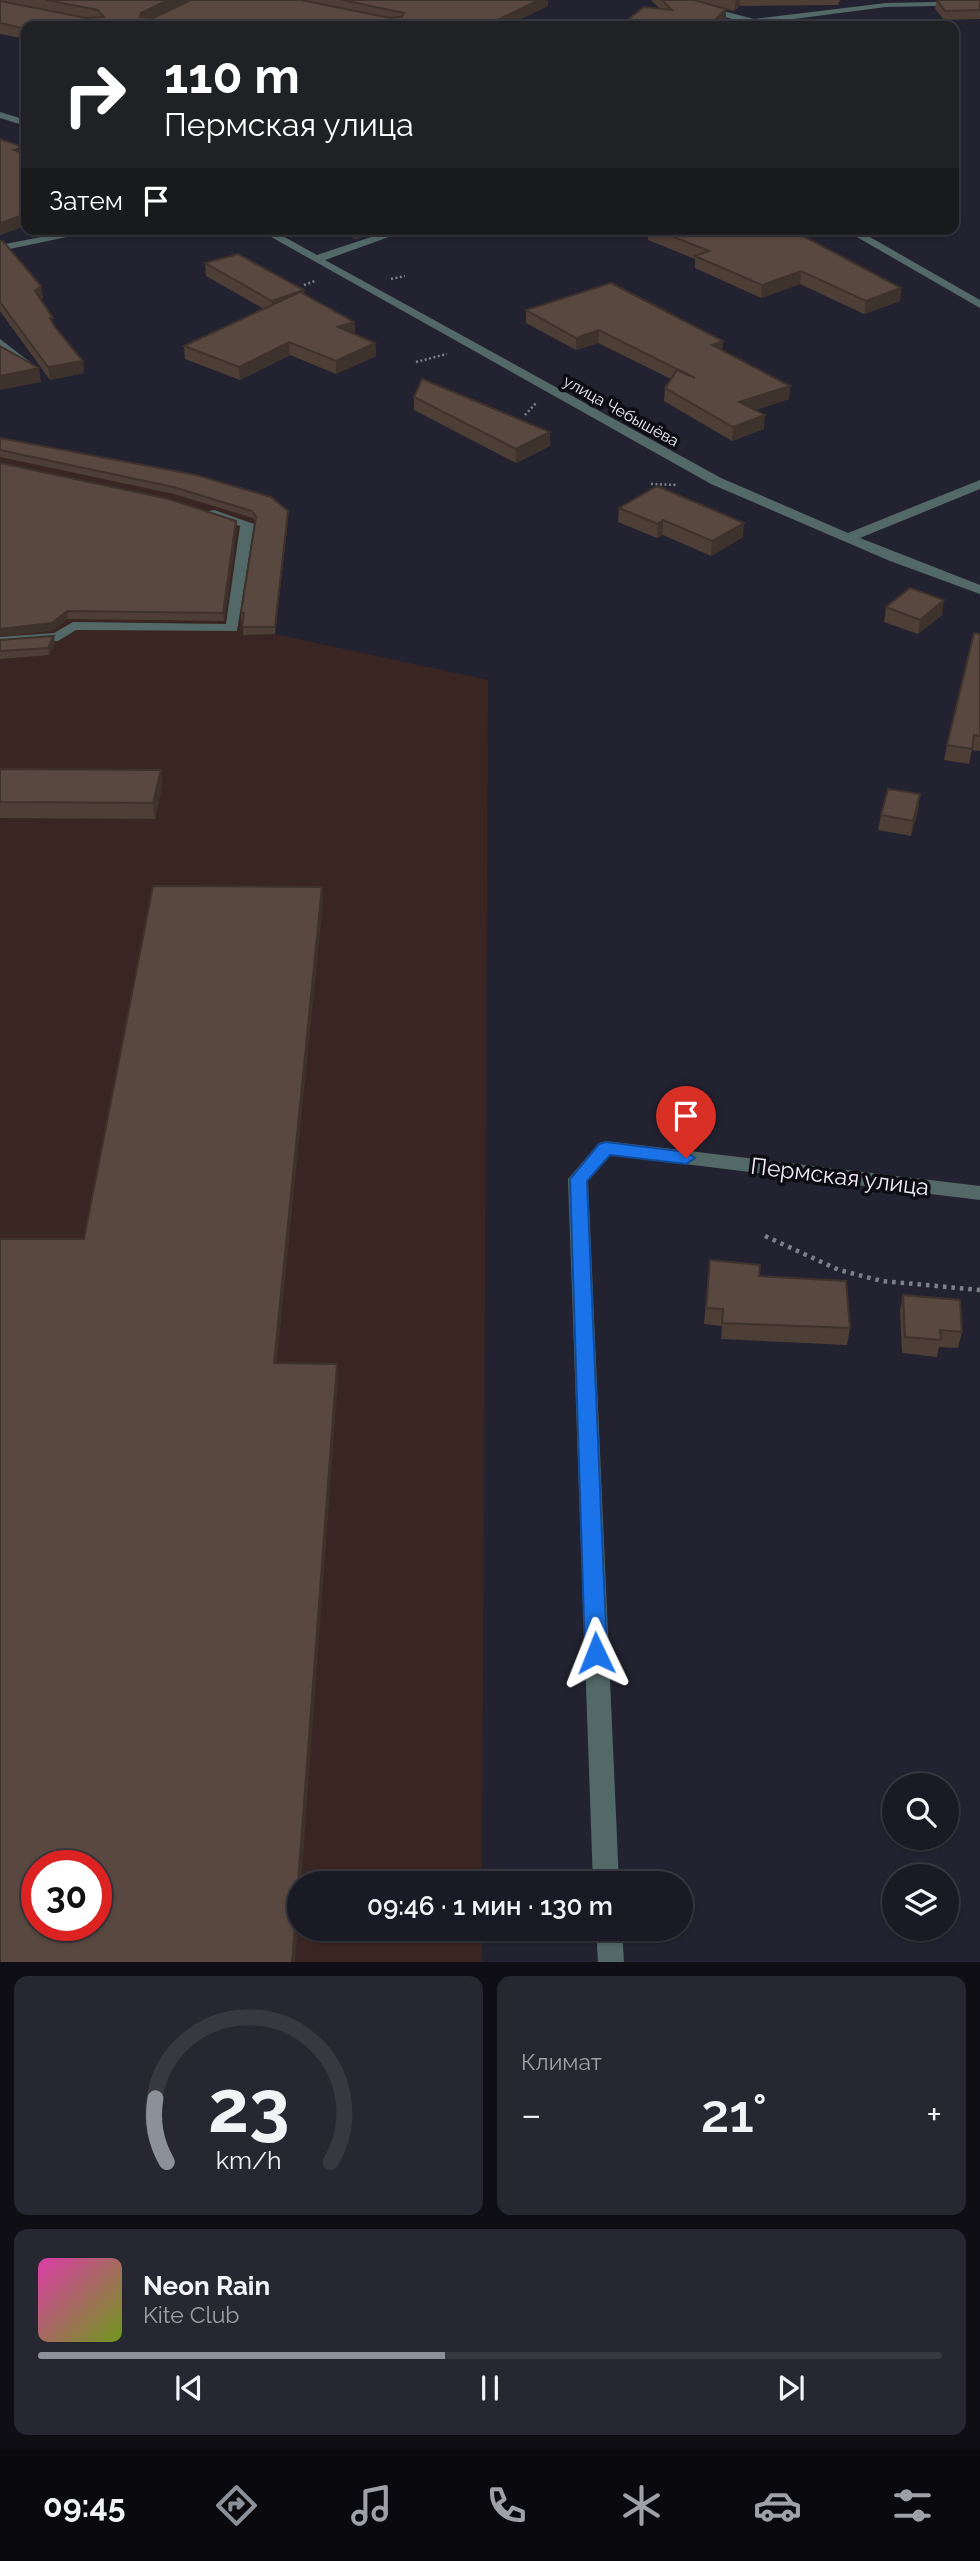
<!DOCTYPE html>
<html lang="ru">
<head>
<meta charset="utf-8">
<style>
  :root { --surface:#1a1a24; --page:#272731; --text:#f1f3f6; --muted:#9fa1a6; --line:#383841; --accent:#8c9099 }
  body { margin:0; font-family:Raleway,sans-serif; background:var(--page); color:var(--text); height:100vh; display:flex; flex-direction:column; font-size:26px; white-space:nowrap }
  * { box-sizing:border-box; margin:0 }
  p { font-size:23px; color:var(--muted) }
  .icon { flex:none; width:38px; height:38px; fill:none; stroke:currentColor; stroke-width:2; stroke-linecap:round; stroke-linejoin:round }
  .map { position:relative; height:1962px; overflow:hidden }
  .side { display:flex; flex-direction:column; gap:14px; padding:14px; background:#0e0e14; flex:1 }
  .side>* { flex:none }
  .top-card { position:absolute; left:21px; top:21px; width:938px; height:214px; border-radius:14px; box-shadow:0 2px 5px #0004,0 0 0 2px var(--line); background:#202124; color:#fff; overflow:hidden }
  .controls { position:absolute; left:882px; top:1773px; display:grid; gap:14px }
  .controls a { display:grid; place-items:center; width:77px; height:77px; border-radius:50%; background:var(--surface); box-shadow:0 2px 5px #0004,0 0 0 2px var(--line); font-size:35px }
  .speed { position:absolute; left:21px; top:1850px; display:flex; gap:14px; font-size:35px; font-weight:700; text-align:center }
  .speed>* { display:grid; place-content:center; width:91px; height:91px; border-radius:50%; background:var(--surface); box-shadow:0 2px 5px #0004,0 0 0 2px var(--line); line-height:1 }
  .speed .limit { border:10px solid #d22; background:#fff; color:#111 }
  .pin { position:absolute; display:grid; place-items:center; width:60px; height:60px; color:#fff; margin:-72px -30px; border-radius:50% 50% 50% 0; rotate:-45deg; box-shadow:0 0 7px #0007 }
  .pin .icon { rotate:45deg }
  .me { position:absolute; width:77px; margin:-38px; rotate:358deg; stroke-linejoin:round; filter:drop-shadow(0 0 5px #0008) }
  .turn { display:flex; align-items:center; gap:24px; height:147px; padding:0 28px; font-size:32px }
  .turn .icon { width:91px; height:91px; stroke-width:2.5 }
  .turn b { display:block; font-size:49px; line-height:60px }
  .then { display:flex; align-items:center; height:66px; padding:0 28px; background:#0003; gap:14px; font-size:26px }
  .big { font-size:52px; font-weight:600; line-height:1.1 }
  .side .tile { flex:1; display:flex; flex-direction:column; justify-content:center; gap:10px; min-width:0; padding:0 24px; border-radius:14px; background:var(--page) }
  .side .dial { align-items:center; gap:0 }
  .dial svg { height:182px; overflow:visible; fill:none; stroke:var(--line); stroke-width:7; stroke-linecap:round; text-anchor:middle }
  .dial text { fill:var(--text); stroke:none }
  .song { display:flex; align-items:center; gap:21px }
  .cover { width:84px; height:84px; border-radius:10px; background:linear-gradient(135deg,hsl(320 70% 55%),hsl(80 70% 35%)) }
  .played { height:7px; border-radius:4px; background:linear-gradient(90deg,var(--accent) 45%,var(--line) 45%) }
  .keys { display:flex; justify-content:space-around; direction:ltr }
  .heat { display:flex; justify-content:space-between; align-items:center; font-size:38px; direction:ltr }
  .side .tiles { flex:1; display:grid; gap:14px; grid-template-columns:1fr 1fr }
  .tile:last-child { grid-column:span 2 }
  .trip { position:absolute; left:287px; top:1871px; width:406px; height:70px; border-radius:35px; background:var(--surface); box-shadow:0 2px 5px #0004,0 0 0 2px var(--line); font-weight:600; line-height:70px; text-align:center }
  .dock { display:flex; height:112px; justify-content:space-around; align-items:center; background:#0a0a0e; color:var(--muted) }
  .dock .icon { width:49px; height:49px }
  .dock .current { color:var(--accent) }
  .dock b { font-size:32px; color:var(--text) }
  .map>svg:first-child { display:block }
  .industrial { fill:#392623; fill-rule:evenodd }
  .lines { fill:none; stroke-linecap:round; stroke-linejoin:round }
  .path-far1 { stroke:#807f8c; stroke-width:2.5; stroke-dasharray:2 2.5; stroke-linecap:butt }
  .path { stroke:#807f8c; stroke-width:4.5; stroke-dasharray:3.5 5; stroke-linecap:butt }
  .minor { fill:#526967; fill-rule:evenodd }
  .wall { fill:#4d3e36 }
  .shaded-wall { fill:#3e322c }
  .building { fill:#59483f; stroke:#3e322c; stroke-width:2; fill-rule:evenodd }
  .route { fill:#1a73e8; stroke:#114b97; stroke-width:2 }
  .labels { text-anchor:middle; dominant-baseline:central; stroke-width:7; stroke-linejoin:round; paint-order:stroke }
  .far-street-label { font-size:16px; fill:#efeef9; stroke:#0d0c13 }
  .near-street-label { font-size:23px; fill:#efeef9; stroke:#0d0c13 }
</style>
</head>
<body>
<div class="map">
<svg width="980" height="1963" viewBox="0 0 980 1963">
  <rect width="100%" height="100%" fill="#232230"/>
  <path class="industrial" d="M 0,444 L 288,519 L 275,634 L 488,680 L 482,1883 L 299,1883 L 299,1928 L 482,1929 L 482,1962 L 0,1962 ZM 37,1866 L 96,1866 L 96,1925 L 37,1925 Z"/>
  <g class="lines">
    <g class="path-far1">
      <path d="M 391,279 L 405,276"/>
      <path d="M 304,285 L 315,281"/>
      <path d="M 416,362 L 447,354"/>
      <path d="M 525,415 L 537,402"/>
      <path d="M 651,484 L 678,485"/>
    </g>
    <path class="path" d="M 765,1236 L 839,1270 L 882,1281 L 980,1290"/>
    <g class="minor">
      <path d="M 667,0 L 681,0 L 754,19 L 886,3 L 980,1 L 980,5 L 886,7 L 763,23 L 767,26 L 756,26 Z"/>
      <path d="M 0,112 L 26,120 L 26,126 L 0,118 Z"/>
      <path d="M 82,229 L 105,229 L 0,251 L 0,245 Z"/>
      <path d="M 257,229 L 270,229 L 317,255 L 395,229 L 411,229 L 325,260 L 721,478 L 848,533 L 980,480 L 980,489 L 860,538 L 980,585 L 980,594 L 890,561 L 711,484 Z"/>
      <path d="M 843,229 L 856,229 L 980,300 L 980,308 Z"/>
      <path d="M 0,339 L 39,369 L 39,373 L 31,373 L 0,348 Z"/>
      <path d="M 214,510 L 254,524 L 237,631 L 76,630 L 58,641 L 0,645 L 0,637 L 54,633 L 73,622 L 226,624 L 240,526 L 209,517 L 209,511 Z"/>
      <path d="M 606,1141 L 980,1186 L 980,1200 L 611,1155 L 588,1181 L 619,1883 L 593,1883 L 568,1179 L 599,1143 Z"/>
      <path d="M 596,1928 L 622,1928 L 624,1963 L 598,1963 Z"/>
    </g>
  </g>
  <g class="wall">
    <path d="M 1,0 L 548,0 L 548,6 L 506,26 L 26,26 L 26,39 L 0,34 L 0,1 Z"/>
    <path d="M 651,0 L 840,0 L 838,5 L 740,6 L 734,11 L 719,7 L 726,20 L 719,26 L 620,26 L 660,9 Z"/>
    <path d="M 937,0 L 980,0 L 980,19 L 944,20 L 935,9 Z"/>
    <path d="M 332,229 L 386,229 L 356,239 Z"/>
    <path d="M 648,229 L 790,229 L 901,288 L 900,301 L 864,314 L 800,284 L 761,298 L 695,268 L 695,259 L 648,240 Z"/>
    <path d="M 0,241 L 41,286 L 43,298 L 41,300 L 55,327 L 83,361 L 84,373 L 50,380 L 0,311 Z"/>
    <path d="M 205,263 L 304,294 L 354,322 L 355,334 L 375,343 L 376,356 L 336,374 L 290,355 L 240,380 L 185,359 L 184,346 L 264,309 L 206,276 Z"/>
    <path d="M 526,310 L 723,341 L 722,350 L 790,386 L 789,399 L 755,410 L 764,429 L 732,441 L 664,401 L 665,388 L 671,379 L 598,343 L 576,350 L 526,323 Z"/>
    <path d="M 414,397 L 550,432 L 550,446 L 516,463 L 414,410 Z"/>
    <path d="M 0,438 L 288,519 L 275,634 L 243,635 L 243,621 L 241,621 L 241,613 L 255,522 L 253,518 L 174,494 L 0,457 Z"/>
    <path d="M 619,508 L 743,537 L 711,556 L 663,535 L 657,538 L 618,522 Z"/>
    <path d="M 236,521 L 237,528 L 224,621 L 68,619 L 53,630 L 0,637 Z"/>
    <path d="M 886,607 L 942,615 L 918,634 L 884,622 Z"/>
    <path d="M 980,634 L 980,751 L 972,750 L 969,764 L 944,760 L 947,745 Z"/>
    <path d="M 0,640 L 55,644 L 49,655 L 0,659 Z"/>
    <path d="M 0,769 L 161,770 L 162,786 L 155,819 L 0,818 Z"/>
    <path d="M 920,794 L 918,810 L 911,836 L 878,830 L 881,815 Z"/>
    <path d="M 710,1260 L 759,1276 L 850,1328 L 847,1345 L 721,1339 L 722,1326 L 704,1324 Z"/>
    <path d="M 903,1295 L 962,1332 L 958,1348 L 939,1347 L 937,1357 L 902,1353 L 900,1311 Z"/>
  </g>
  <g class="shaded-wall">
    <path d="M 168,0 L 191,0 L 142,24 L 140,17 L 141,13 Z"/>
    <path d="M 539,0 L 548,0 L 548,6 L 506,26 L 485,26 Z"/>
    <path d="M 736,0 L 740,0 L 740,6 L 734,11 Z"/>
    <path d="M 726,9 L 726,20 L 719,26 L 709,26 Z"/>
    <path d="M 23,147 L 24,158 L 14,150 Z"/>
    <path d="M 26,214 L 26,226 L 0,235 L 0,223 Z"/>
    <path d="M 54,229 L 67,229 L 55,232 Z"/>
    <path d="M 355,229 L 386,229 L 356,239 Z"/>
    <path d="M 801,271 L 800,284 L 761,298 L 762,285 Z"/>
    <path d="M 41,286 L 43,298 L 37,303 L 35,291 Z"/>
    <path d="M 901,288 L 900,301 L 864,314 L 866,301 Z"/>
    <path d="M 304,290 L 305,302 L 272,314 L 272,301 Z"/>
    <path d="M 354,322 L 355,335 L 338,327 Z"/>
    <path d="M 599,330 L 598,343 L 576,350 L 576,338 Z"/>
    <path d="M 723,341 L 722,354 L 712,345 Z"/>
    <path d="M 289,342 L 290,355 L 240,380 L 239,367 Z"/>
    <path d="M 375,343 L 376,356 L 336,374 L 336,361 Z"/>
    <path d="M 83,361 L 84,373 L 50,380 L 48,367 Z"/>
    <path d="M 39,368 L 41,382 L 0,390 L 0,376 Z"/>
    <path d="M 790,386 L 789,399 L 738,415 L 739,402 Z"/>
    <path d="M 765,415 L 764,429 L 732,441 L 733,427 Z"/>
    <path d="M 550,432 L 550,446 L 516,463 L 516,449 Z"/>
    <path d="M 288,511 L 288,519 L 275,634 L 275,627 Z"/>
    <path d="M 663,520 L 663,535 L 657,538 L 658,524 Z"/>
    <path d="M 236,521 L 237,528 L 224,621 L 223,613 Z"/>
    <path d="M 744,523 L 743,537 L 711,556 L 712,541 Z"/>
    <path d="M 944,600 L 942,615 L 918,634 L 920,620 Z"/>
    <path d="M 67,611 L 68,619 L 53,630 L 0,637 L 0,629 Z"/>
    <path d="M 54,636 L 55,644 L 49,655 L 48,648 Z"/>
    <path d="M 161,770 L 162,786 L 155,819 L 153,803 Z"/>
    <path d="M 920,794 L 918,810 L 911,836 L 913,821 Z"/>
    <path d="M 322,887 L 323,903 L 275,1380 L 274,1363 Z"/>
    <path d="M 337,1364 L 338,1380 L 301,1883 L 299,1883 L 299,1907 L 295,1963 L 292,1963 Z"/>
  </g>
  <g class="building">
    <path d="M 46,0 L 168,0 L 141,13 L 140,17 L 153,18 L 191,0 L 301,0 L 390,18 L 402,17 L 404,13 L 342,0 L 539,0 L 485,26 L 26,26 L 26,29 L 0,23 L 0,1 L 86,18 L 104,17 L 98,10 Z"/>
    <path d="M 662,0 L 694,0 L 726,9 L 709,26 L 620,26 L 644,7 L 672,10 Z"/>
    <path d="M 937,0 L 980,0 L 980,10 L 945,11 Z"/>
    <path d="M 0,139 L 23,147 L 14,150 L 26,154 L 26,214 L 0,223 Z"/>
    <path d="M 654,229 L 790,229 L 901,288 L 866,301 L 801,271 L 762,285 L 695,256 L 709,251 Z"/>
    <path d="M 0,241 L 3,241 L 41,286 L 35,291 L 53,318 L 50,318 L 54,326 L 83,361 L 48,367 L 0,302 Z"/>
    <path d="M 238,254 L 304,290 L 272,301 L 205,263 Z"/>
    <path d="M 611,283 L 723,341 L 712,345 L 790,386 L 739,402 L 765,415 L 733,427 L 665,388 L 677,370 L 695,378 L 599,330 L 576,338 L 526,310 Z"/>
    <path d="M 300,292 L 354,322 L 338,327 L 375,343 L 336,361 L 289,342 L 239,367 L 184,346 Z"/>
    <path d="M 0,346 L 39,368 L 0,376 Z"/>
    <path d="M 422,379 L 550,432 L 516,449 L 414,397 Z"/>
    <path d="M 0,438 L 196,475 L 271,497 L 288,511 L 275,627 L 242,627 L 244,613 L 241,613 L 256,517 L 252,511 L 173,487 L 0,450 Z"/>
    <path d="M 0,463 L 169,499 L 236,521 L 223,613 L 67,611 L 52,623 L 0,629 Z"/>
    <path d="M 657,486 L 744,523 L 712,541 L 663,520 L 658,524 L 619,508 Z"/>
    <path d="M 910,588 L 944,600 L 920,620 L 886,607 Z"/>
    <path d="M 974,633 L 980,634 L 980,736 L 974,735 L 972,749 L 947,745 Z"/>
    <path d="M 54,636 L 48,648 L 0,651 L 0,640 Z"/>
    <path d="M 0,769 L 161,770 L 153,803 L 0,802 Z"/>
    <path d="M 888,789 L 920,794 L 913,821 L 881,815 Z"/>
    <path d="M 153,886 L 322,887 L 274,1363 L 337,1364 L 292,1963 L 0,1963 L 0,1239 L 84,1239 ZM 37,1866 L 96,1866 L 96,1925 L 37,1925 Z"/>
    <path d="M 710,1260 L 760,1265 L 759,1276 L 846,1281 L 850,1328 L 722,1323 L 723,1309 L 706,1308 Z"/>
    <path d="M 903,1295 L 960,1300 L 962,1332 L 940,1330 L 941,1340 L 905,1337 Z"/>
  </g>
  <path class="route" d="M 606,1142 L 686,1152 L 695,1158 L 686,1164 L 610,1155 L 587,1181 L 607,1653 L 604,1659 L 596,1662 L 589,1659 L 585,1653 L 570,1179 L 599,1144 Z"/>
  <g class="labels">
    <g class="far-street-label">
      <text transform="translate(621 411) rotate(29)">улица Чебышёва</text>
    </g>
    <g class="near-street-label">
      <text transform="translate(840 1176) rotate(7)">Пермская улица</text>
    </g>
  </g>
</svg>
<div class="controls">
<a><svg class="icon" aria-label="search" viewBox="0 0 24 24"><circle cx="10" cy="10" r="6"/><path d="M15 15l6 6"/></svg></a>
<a><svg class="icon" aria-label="layers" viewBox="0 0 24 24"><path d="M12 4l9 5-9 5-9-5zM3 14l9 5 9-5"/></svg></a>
</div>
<div class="speed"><div class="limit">30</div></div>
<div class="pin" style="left:686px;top:1158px;background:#d93025"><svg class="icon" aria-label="arrive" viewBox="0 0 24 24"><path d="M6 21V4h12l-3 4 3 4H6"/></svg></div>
<svg class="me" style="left:596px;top:1653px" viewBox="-20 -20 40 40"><path d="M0-17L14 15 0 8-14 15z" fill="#1a73e8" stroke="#fff" stroke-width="4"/></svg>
<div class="trip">09:46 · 1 мин · 130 m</div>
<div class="top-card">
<div class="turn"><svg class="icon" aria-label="right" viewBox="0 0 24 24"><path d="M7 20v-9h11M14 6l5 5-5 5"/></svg><div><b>110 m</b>Пермская улица</div></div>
<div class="then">Затем<svg class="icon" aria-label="arrive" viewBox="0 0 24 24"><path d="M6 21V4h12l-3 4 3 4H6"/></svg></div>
</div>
</div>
<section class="side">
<div class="tiles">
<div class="tile dial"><svg viewBox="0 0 100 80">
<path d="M14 69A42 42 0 1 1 86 69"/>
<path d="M14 69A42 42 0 0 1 9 41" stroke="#8c9099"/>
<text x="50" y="56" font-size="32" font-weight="700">23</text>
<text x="50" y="72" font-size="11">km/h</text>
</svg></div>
<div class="tile"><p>Климат</p>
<div class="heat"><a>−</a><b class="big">21°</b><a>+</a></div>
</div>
<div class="tile">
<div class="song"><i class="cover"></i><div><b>Neon Rain</b><p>Kite Club</p></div></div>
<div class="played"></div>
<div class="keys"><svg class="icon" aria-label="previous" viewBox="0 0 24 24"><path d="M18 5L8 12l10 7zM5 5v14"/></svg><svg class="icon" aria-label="pause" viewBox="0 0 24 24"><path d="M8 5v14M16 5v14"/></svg><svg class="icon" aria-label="next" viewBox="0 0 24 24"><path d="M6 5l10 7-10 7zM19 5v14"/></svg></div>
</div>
</div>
</section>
<nav class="dock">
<b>09:45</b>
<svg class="icon current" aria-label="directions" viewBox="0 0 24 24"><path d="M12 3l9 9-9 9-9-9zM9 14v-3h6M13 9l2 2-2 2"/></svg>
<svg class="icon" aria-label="music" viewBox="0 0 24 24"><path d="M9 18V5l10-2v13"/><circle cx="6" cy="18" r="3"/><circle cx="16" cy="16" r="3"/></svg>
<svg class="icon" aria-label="phone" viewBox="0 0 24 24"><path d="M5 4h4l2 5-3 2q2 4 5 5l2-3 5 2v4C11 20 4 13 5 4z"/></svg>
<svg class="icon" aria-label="climate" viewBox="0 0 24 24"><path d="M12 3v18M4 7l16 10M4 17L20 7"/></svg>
<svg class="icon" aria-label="car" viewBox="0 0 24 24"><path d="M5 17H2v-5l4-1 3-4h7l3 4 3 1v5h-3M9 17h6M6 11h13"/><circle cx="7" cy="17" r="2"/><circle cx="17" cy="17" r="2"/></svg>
<svg class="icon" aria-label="filters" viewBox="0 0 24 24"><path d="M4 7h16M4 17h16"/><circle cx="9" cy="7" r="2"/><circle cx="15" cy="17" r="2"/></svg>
</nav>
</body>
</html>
